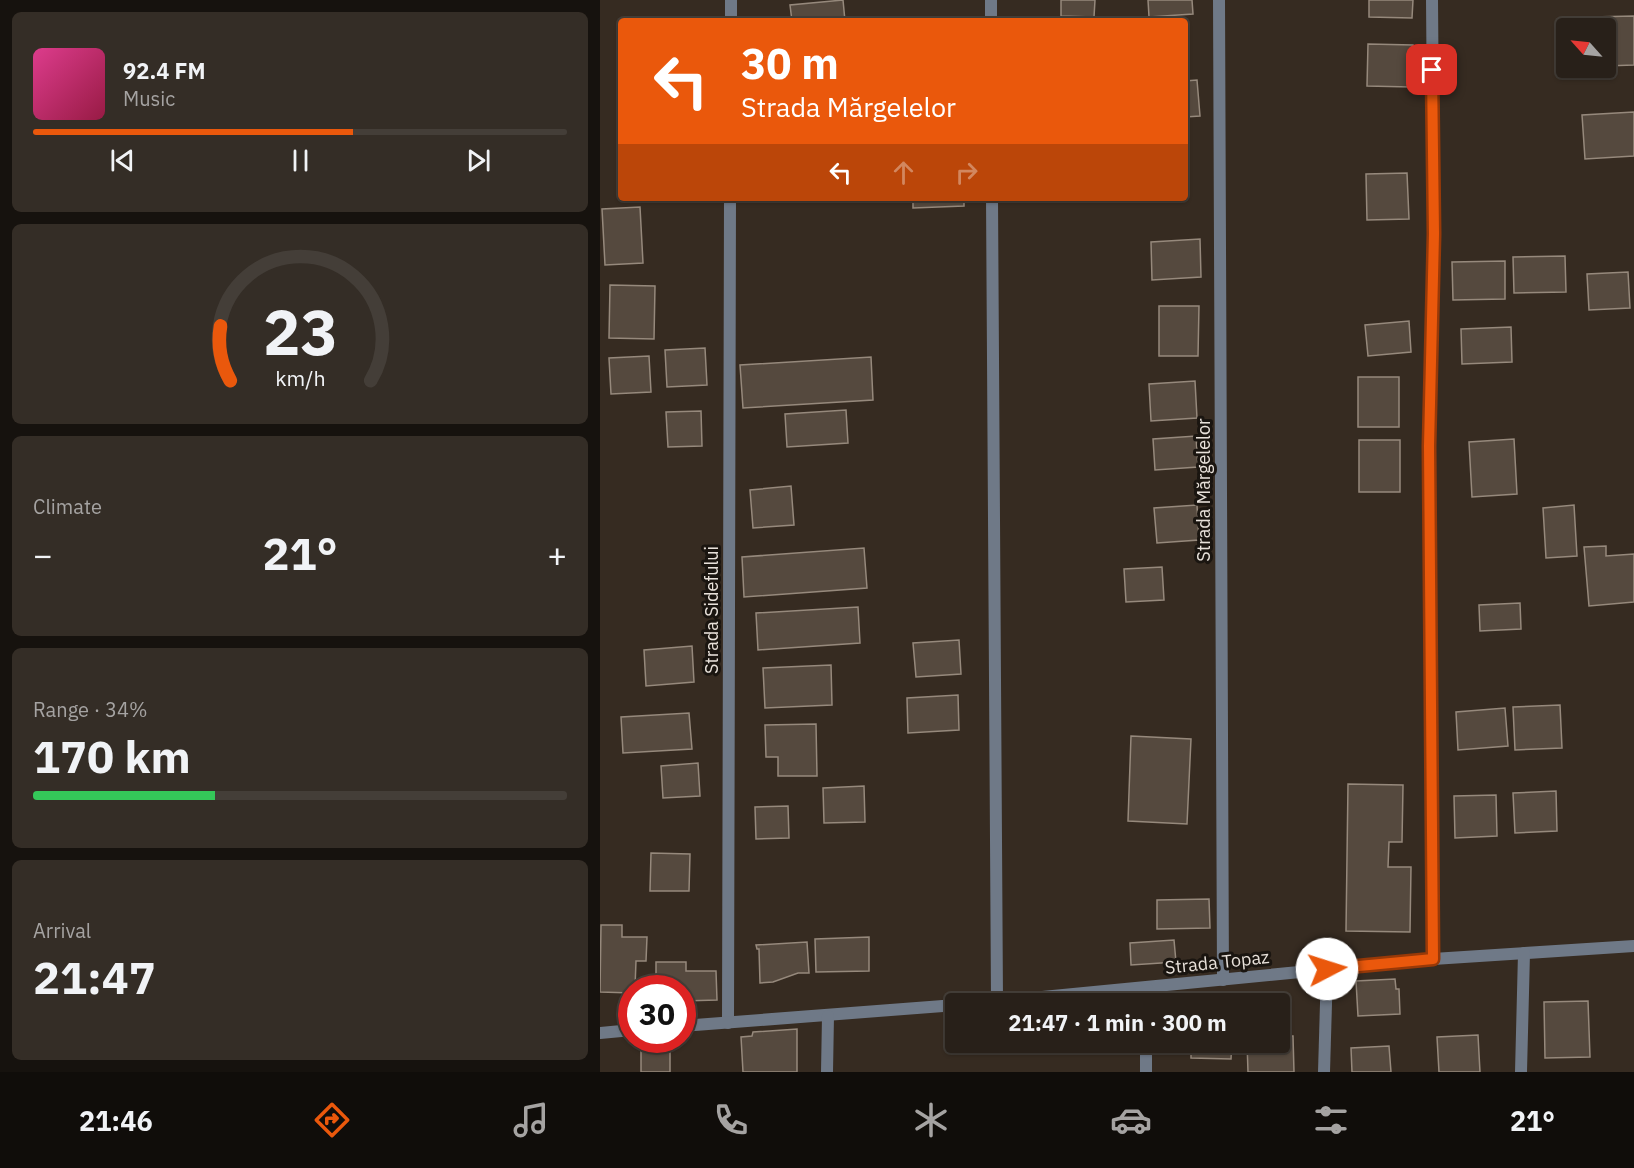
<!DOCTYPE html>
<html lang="en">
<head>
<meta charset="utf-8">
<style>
  :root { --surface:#282019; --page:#342d26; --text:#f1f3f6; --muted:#a5a3a2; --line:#443e38; --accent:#ea580c }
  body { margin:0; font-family:"IBM Plex Sans",sans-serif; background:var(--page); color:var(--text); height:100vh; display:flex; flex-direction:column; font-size:22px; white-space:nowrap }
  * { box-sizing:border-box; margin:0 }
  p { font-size:20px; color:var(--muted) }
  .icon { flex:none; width:33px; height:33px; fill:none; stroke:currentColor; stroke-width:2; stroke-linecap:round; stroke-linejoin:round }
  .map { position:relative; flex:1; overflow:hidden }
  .details { display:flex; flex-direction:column; gap:12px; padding:12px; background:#16120e; width:600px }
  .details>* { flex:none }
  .guide { position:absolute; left:18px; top:18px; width:570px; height:183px; border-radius:6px; box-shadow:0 2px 4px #0004,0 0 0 2px var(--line); background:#ea580c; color:#fff; overflow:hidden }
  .needle { width:39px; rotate:297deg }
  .fabs { position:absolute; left:956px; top:18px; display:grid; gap:12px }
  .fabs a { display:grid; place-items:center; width:60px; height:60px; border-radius:6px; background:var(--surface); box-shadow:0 2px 4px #0004,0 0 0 2px var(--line); font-size:30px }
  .speed { position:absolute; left:18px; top:975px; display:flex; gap:12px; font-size:30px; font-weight:700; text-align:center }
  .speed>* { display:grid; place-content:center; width:78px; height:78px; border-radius:50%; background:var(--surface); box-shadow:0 2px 4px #0004,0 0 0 2px var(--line); line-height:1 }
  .speed .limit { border:9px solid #d22; background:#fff; color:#111 }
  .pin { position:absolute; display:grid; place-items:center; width:51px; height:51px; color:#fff; margin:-26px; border-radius:12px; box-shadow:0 3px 9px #0006 }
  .me { position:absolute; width:66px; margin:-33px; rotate:85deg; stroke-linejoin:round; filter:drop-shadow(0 0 4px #0008) }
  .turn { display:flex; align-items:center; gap:21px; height:126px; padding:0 24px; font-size:27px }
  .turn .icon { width:78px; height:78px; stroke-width:2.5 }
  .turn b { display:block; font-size:42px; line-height:51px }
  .lanes { display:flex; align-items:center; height:57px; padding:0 24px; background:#0003; justify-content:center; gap:30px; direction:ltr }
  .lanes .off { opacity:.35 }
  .big { font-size:45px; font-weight:700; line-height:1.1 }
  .details .widget { flex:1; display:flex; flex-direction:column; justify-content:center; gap:9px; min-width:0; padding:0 21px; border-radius:9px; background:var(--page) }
  .details .dial { align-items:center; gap:0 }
  .dial svg { height:156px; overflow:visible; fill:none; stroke:var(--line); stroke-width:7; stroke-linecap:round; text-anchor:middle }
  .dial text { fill:var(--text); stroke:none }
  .song { display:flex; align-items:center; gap:18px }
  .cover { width:72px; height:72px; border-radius:9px; background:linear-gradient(135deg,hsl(330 70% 55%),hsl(340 70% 35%)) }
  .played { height:6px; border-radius:3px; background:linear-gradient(90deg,var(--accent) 60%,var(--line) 60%) }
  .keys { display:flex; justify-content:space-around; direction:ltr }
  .heat { display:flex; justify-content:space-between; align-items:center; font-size:33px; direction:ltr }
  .charge { height:9px; border-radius:4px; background:linear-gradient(90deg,#34c759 34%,var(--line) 0) }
  .trip { position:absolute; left:345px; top:993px; width:345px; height:60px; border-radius:6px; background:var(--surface); box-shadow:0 2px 4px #0004,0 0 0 2px var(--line); font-weight:700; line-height:60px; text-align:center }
  .tab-bar { display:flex; height:96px; justify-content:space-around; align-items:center; background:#100d0a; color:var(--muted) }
  .tab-bar .icon { width:42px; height:42px }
  .tab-bar .on { color:var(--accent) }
  .tab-bar b { font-size:27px; color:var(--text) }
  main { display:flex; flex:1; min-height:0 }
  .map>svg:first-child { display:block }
  .building { fill:#55493e; stroke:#96897c; stroke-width:1.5 }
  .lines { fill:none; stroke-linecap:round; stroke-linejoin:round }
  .minor { stroke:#6f7987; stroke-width:12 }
  .route-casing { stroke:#983908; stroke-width:15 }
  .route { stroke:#ea580c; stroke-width:10 }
  .labels { text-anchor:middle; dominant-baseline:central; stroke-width:6; stroke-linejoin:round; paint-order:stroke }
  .street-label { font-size:18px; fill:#e8e1da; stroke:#1a1510 }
</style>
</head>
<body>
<main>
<section class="details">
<div class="widget">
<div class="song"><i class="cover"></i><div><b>92.4 FM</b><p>Music</p></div></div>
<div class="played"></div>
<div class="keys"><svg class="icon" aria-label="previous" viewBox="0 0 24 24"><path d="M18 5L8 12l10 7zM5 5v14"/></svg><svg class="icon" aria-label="pause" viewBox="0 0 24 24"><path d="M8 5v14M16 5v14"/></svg><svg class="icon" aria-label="next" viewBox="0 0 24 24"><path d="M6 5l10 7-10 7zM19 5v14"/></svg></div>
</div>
<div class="widget dial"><svg viewBox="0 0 100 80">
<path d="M14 69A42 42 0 1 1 86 69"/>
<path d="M14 69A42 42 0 0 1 9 41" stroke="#ea580c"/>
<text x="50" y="56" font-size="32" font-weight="700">23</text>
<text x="50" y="72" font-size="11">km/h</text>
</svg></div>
<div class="widget"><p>Climate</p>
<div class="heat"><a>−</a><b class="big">21°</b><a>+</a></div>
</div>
<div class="widget"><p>Range · 34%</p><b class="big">170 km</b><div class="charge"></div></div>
<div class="widget"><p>Arrival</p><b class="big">21:47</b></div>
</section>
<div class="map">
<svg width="1034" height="1072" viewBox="0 0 1034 1072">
  <rect width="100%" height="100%" fill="#362b21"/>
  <g class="building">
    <path d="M 243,0 L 245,21 L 192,21 L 190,5 Z"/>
    <path d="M 461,0 L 495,0 L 494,17 L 461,16 Z"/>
    <path d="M 548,0 L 592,0 L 593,14 L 549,17 Z"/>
    <path d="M 769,0 L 813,0 L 812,18 L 769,17 Z"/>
    <path d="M 1034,16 L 1034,65 L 1005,66 L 1005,28 L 992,28 L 992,17 Z"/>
    <path d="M 768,44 L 813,45 L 811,87 L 767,86 Z"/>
    <path d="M 597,80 L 600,116 L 585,117 L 585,81 Z"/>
    <path d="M 1034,112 L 1034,156 L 985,159 L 982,115 Z"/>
    <path d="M 807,173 L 809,219 L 767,220 L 766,174 Z"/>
    <path d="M 313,198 L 364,198 L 364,206 L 313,208 Z"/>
    <path d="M 40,207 L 43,263 L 5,265 L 2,209 Z"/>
    <path d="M 600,239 L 601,277 L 552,280 L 551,242 Z"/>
    <path d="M 965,256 L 966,292 L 914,293 L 913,257 Z"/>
    <path d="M 905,261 L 905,299 L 853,300 L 852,262 Z"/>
    <path d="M 1028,272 L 1030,308 L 989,310 L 987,274 Z"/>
    <path d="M 10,285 L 55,286 L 54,339 L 9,338 Z"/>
    <path d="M 559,306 L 599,306 L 598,356 L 559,356 Z"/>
    <path d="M 809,321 L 811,352 L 768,356 L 765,325 Z"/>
    <path d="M 911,327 L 912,362 L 862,364 L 861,329 Z"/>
    <path d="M 105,348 L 107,385 L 67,387 L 65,350 Z"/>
    <path d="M 49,356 L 51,392 L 11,394 L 9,358 Z"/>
    <path d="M 271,357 L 273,400 L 143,408 L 140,365 Z"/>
    <rect x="758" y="377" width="41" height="50"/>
    <path d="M 595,381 L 597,418 L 551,421 L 549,384 Z"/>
    <path d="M 246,410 L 248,443 L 187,447 L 185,414 Z"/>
    <path d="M 101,411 L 102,446 L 68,447 L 66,412 Z"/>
    <path d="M 596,436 L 598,467 L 555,470 L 553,439 Z"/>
    <path d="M 914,439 L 917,494 L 872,497 L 869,442 Z"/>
    <rect x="759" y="440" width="41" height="52"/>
    <path d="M 191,486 L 194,525 L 153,528 L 150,490 Z"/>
    <path d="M 597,505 L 599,540 L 557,543 L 554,508 Z"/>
    <path d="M 974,505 L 977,556 L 946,558 L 943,508 Z"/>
    <path d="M 1006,546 L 1006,556 L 1034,554 L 1034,602 L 989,606 L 984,547 Z"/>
    <path d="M 264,548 L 267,588 L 144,597 L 142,557 Z"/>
    <path d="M 562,567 L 564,600 L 526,602 L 524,569 Z"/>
    <path d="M 920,603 L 921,629 L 880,631 L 879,605 Z"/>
    <path d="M 258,607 L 260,643 L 158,650 L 156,613 Z"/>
    <path d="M 359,640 L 361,674 L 316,677 L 313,643 Z"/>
    <path d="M 92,646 L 94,682 L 46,686 L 44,650 Z"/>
    <path d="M 231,665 L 232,705 L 165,708 L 163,668 Z"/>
    <path d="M 358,695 L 359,730 L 308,733 L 307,698 Z"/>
    <path d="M 960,705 L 962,748 L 915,750 L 913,707 Z"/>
    <path d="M 905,708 L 908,746 L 858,750 L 856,712 Z"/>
    <path d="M 89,713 L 92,749 L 23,753 L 21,717 Z"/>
    <path d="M 216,724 L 217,776 L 178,776 L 178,757 L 166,757 L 165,725 Z"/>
    <path d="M 531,736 L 591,739 L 587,824 L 528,821 Z"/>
    <path d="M 98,763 L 100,796 L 63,798 L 61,766 Z"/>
    <path d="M 748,784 L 803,785 L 802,842 L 789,842 L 788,867 L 811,867 L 810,932 L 746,931 Z"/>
    <path d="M 264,786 L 265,822 L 224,823 L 223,788 Z"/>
    <path d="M 956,791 L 957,831 L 915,833 L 913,793 Z"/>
    <path d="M 896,795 L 897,836 L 855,838 L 854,796 Z"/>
    <path d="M 188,806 L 189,838 L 156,839 L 155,807 Z"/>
    <path d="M 51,853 L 90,854 L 89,891 L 50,891 Z"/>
    <path d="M 609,899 L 610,928 L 557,929 L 557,900 Z"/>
    <path d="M 1,925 L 22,925 L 22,937 L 47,937 L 46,961 L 36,961 L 35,988 L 32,988 L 32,993 L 0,992 Z"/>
    <path d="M 269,937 L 269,971 L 216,972 L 215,939 Z"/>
    <path d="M 574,940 L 576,962 L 531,965 L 530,943 Z"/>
    <path d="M 207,942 L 209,973 L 198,973 L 173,982 L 160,983 L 159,949 L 157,949 L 156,945 Z"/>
    <path d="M 56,962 L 86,962 L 86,971 L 116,971 L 117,1000 L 82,1001 L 82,988 L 56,988 Z"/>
    <path d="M 795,979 L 796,989 L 799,989 L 800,1014 L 758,1016 L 756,981 Z"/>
    <path d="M 988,1001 L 990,1057 L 945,1058 L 944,1002 Z"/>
    <path d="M 197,1029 L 197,1072 L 143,1072 L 141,1037 L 152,1036 L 153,1032 Z"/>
    <path d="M 680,1029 L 683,1029 L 684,1036 L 693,1036 L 694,1072 L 648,1072 L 647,1042 L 680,1042 Z"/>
    <path d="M 878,1035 L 880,1072 L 839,1072 L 837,1037 Z"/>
    <path d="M 591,1042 L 632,1042 L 631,1059 L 591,1058 Z"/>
    <path d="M 789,1046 L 791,1072 L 752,1072 L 751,1048 Z"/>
    <path d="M 70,1048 L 70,1072 L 41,1072 L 41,1049 Z"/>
  </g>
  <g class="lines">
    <g class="minor">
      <path d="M 391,0 L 391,21"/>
      <path d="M 619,0 L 623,980"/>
      <path d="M 832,0 L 834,234 L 829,446 L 833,959"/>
      <path d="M 131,21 L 131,0"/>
      <path d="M 392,198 L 397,1001"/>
      <path d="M 371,1004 L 833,959 L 1034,946"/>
      <path d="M 547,1004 L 547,988"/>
      <path d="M 128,1023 L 130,198"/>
      <path d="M 82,1026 L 356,1005"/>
      <path d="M 0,1033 L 32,1030"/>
      <path d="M 227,1072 L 228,1016"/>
      <path d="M 546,1072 L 546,1042"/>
      <path d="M 724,1072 L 727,969"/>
      <path d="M 921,1072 L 924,953"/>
    </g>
  </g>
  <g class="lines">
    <g class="route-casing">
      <path id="route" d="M 727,969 L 833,959 L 829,446 L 834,234 L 832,70"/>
    </g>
    <use href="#route" class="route"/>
  </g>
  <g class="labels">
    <g class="street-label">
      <text transform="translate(603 490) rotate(-90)">Strada Mărgelelor</text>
      <text transform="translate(111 610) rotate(-90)">Strada Sidefului</text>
      <text transform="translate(617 962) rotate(-6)">Strada Topaz</text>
    </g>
  </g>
</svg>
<div class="fabs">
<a><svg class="needle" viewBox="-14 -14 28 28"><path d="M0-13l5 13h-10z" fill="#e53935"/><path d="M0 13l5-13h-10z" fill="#a5a3a2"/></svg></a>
</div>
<div class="speed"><div class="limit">30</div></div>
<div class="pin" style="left:832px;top:70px;background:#d93025"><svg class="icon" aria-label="arrive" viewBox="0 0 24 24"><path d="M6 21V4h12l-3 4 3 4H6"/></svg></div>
<svg class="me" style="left:727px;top:969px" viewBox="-20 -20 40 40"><circle r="19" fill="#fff"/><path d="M0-13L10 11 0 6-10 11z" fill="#ea580c"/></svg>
<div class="trip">21:47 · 1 min · 300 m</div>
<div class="guide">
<div class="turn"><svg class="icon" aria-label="left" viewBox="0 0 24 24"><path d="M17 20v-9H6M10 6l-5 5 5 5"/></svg><div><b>30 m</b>Strada Mărgelelor</div></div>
<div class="lanes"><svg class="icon" aria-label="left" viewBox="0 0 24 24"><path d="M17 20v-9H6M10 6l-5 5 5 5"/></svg><svg class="icon off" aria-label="ahead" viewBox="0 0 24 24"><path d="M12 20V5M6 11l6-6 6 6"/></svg><svg class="icon off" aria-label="right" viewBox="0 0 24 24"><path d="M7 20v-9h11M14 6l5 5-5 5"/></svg></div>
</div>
</div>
</main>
<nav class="tab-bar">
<b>21:46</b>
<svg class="icon on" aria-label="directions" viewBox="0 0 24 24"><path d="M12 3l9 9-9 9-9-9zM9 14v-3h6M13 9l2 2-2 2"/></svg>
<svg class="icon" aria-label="music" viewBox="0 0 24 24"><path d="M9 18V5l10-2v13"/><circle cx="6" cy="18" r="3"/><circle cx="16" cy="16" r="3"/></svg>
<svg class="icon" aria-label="phone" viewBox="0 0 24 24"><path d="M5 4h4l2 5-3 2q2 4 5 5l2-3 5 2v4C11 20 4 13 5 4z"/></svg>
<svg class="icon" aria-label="climate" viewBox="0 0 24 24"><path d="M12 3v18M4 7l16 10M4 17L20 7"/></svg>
<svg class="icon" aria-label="car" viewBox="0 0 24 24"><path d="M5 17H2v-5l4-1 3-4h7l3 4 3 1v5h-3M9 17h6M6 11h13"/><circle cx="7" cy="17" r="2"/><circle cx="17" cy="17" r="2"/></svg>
<svg class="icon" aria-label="filters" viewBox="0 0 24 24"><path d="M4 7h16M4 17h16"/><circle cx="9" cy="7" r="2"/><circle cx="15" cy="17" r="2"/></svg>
<b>21°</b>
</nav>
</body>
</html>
